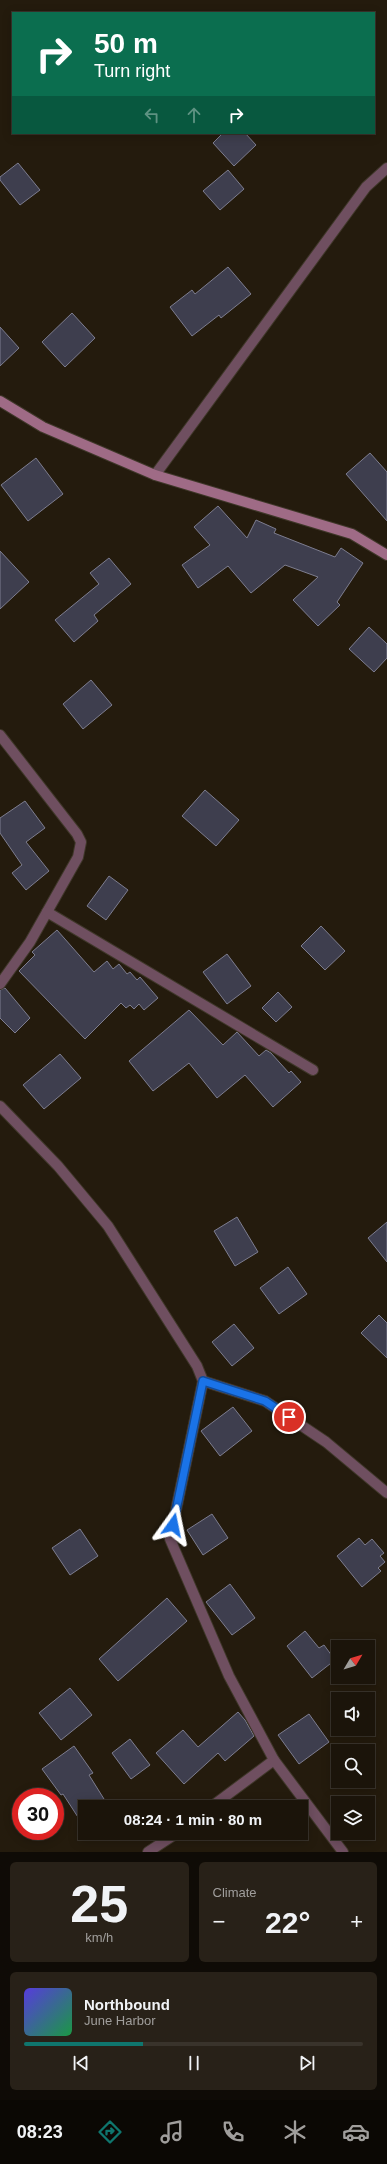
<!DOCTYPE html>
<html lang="en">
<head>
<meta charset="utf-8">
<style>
  :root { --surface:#1b140a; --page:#282118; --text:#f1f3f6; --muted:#a09e9c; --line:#39332b; --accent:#0f766e }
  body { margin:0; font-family:Helvetica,sans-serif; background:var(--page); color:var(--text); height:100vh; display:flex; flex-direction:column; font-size:15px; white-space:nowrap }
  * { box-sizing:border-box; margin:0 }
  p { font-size:13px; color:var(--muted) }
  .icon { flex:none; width:22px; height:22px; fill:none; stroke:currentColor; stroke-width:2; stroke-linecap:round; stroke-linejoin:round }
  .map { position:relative; height:1852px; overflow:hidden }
  .drawer { display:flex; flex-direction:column; gap:10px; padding:10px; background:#0f0b06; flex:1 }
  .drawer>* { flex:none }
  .banner { position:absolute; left:12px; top:12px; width:363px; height:122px; border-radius:0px; box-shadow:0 2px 10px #0003,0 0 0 1px var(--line); background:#0b6e4f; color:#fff; overflow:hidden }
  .needle { width:26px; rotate:52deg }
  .controls { position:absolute; left:331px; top:1640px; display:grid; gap:8px }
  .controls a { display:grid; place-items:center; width:44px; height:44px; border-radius:0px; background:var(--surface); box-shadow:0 2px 10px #0003,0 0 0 1px var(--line); font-size:20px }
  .speed { position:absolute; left:12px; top:1788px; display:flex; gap:8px; font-size:20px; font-weight:700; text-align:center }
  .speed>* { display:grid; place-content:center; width:52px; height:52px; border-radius:50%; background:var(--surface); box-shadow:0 2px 10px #0003,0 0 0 1px var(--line); line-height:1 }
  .speed .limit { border:6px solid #d22; background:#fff; color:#111 }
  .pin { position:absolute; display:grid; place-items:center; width:34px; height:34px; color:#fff; margin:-17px; border:2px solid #fff; border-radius:50%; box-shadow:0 1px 4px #0007 }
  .me { position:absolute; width:44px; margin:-22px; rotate:12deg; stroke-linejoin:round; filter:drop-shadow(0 0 3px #0008) }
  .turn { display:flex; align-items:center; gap:14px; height:84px; padding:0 16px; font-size:18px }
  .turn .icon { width:52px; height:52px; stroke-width:2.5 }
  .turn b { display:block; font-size:28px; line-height:34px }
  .lanes { display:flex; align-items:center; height:38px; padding:0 16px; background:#0003; justify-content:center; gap:20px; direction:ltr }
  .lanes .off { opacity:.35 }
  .big { font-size:30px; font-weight:700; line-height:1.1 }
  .drawer .card { flex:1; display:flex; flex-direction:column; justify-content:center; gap:6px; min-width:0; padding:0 14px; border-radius:6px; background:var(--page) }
  .drawer .dial { align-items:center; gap:0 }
  .dial b { font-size:52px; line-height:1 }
  .song { display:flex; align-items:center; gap:12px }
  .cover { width:48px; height:48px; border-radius:6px; background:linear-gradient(135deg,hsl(250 70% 55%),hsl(140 70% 35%)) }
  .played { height:4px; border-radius:2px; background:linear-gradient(90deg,var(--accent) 35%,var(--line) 35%) }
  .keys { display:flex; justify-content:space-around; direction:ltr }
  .heat { display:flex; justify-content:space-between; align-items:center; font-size:22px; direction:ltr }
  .drawer .tiles { flex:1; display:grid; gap:10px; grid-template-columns:1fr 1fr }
  .card:last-child { grid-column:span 2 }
  .trip { position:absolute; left:78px; top:1800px; width:230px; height:40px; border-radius:0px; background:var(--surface); box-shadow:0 2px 10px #0003,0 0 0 1px var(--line); font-weight:700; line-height:40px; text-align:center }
  .tab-bar { display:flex; height:64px; justify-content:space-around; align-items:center; background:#0b0804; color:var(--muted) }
  .tab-bar .icon { width:28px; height:28px }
  .tab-bar .current { color:var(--accent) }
  .tab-bar b { font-size:18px; color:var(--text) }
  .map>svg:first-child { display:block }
  .building { fill:#3e3e4e; stroke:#7d7d8f }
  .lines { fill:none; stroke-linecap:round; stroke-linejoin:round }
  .street-casing { stroke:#3f3729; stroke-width:12 }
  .secondary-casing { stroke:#3f3729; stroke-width:12 }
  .street { stroke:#6f4f60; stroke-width:10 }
  .secondary { stroke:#9f6b86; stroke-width:10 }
  .route-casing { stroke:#114b97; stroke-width:10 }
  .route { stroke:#1a73e8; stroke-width:7 }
</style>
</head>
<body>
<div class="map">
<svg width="387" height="1852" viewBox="0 0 387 1852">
  <rect width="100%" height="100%" fill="#241b0d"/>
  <g class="building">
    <path d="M 223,133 L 245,133 L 256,145 L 234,166 L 213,143 Z"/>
    <path d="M 18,163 L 40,190 L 20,205 L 0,180 L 0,177 Z"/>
    <path d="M 228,170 L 244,189 L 220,210 L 203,191 Z"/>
    <path d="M 228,267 L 251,294 L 221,318 L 219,315 L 192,336 L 170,307 L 192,290 L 195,294 Z"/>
    <path d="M 72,313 L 95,338 L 65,367 L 42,342 Z"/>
    <path d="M 0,327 L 19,348 L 0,366 Z"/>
    <path d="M 370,453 L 387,472 L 387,521 L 346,474 Z"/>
    <path d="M 36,458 L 63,494 L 28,521 L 1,485 Z"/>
    <path d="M 218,506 L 247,538 L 256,520 L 276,529 L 274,533 L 335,557 L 341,548 L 363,563 L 337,602 L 340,605 L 318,626 L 293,600 L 318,577 L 285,565 L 251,593 L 228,566 L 198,588 L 182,565 L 210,545 L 194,527 Z"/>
    <path d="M 0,551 L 29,582 L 0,609 Z"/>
    <path d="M 109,558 L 131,584 L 94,615 L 98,621 L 74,642 L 55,620 L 99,584 L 90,573 Z"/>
    <path d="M 369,627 L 387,644 L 387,658 L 374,672 L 349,649 Z"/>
    <path d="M 91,680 L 112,705 L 83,729 L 63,704 Z"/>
    <path d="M 205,790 L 239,820 L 216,846 L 182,816 Z"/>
    <path d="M 25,801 L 45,828 L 26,842 L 49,871 L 26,890 L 12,873 L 22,865 L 0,833 L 0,818 Z"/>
    <path d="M 109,876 L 128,890 L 106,920 L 87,906 Z"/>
    <path d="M 321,926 L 345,951 L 325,970 L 301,946 Z"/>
    <path d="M 57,930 L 94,972 L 107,961 L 113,969 L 119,964 L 127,974 L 130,972 L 137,980 L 140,977 L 158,998 L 144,1010 L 139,1004 L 134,1009 L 130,1005 L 126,1008 L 121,1003 L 85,1039 L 19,971 L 35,955 L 32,952 Z"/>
    <path d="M 227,954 L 251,986 L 227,1004 L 203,972 Z"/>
    <path d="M 5,988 L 30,1018 L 15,1033 L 0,1018 L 0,990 Z"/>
    <path d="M 278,992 L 292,1007 L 276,1022 L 262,1008 Z"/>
    <path d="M 189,1010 L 223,1045 L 237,1032 L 259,1056 L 266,1050 L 271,1053 L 289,1073 L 291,1071 L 301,1082 L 273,1107 L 245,1075 L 217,1098 L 189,1063 L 153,1091 L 129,1061 Z"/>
    <path d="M 60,1054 L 81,1078 L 44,1109 L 23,1085 Z"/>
    <path d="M 237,1217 L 258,1252 L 235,1266 L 214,1231 Z"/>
    <path d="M 387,1222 L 387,1262 L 368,1238 Z"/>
    <path d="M 288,1267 L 307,1294 L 279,1314 L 260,1288 Z"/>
    <path d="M 379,1315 L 387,1323 L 387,1358 L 361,1333 Z"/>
    <path d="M 234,1324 L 254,1348 L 232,1366 L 212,1342 Z"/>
    <path d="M 233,1407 L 252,1431 L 220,1456 L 201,1431 Z"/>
    <path d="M 212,1514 L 228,1538 L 203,1555 L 187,1530 Z"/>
    <path d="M 80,1529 L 98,1556 L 70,1575 L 52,1548 Z"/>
    <path d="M 359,1538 L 365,1545 L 372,1539 L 384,1553 L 380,1556 L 385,1562 L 378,1568 L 381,1571 L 362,1587 L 337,1556 Z"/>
    <path d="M 230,1584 L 255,1618 L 232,1635 L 206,1602 Z"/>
    <path d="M 167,1598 L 187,1621 L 118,1681 L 99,1659 Z"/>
    <path d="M 305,1631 L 319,1648 L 324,1645 L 335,1660 L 312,1678 L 287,1646 Z"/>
    <path d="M 70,1688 L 92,1715 L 61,1740 L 39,1713 Z"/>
    <path d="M 238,1712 L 245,1720 L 254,1736 L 225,1761 L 218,1753 L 184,1784 L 156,1753 L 183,1730 L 198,1747 Z"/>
    <path d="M 309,1714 L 329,1742 L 299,1764 L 278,1735 Z"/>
    <path d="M 130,1739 L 150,1765 L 131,1779 L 112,1753 Z"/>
    <path d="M 74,1746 L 93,1773 L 89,1775 L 109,1807 L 85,1807 L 85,1828 L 63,1794 L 61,1795 L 42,1769 Z"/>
  </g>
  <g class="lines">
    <g class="street-casing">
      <g id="street">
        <path d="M 155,475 L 366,187 L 387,168"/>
        <path d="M 0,735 L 77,834 L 81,842 L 78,857 L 30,942 L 0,984"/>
        <path d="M 47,912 L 313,1070"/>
        <path d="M 0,1106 L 58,1166 L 108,1226 L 197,1366 L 203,1381 L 170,1539 L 229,1676 L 274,1760 L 211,1807"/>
        <path d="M 203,1381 L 265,1401 L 326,1442 L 387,1493"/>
        <path d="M 274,1760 L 343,1852"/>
        <path d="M 148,1852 L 177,1833"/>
      </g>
    </g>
    <g class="secondary-casing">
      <path id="secondary" d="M 0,401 L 43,427 L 155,475 L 352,534 L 387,555"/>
    </g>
    <use href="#street" class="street"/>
    <use href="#secondary" class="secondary"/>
  </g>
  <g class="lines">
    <g class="route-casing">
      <path id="route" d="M 173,1525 L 203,1381 L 265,1401 L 289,1417"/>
    </g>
    <use href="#route" class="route"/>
  </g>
</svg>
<div class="controls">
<a><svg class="needle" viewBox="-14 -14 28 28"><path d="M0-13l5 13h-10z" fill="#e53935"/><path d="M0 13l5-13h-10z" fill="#a09e9c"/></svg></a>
<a><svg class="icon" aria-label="sound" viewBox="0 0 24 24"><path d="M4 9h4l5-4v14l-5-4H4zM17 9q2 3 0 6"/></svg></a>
<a><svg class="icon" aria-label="search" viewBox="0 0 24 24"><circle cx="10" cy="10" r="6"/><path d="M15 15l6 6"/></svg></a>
<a><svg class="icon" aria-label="layers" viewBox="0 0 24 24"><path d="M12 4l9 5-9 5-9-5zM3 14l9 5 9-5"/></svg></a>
</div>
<div class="speed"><div class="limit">30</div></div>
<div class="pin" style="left:289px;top:1417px;background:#d93025"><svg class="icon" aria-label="arrive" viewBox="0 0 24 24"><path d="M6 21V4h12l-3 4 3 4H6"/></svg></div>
<svg class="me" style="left:173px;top:1525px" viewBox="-20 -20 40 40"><path d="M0-17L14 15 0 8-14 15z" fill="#1a73e8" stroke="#fff" stroke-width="4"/></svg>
<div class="trip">08:24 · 1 min · 80 m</div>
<div class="banner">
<div class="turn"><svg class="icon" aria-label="right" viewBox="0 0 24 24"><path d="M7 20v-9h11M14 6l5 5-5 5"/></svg><div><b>50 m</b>Turn right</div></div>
<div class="lanes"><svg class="icon off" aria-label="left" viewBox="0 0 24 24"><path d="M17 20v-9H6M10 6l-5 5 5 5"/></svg><svg class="icon off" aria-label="ahead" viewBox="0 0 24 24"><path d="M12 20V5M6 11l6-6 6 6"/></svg><svg class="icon" aria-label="right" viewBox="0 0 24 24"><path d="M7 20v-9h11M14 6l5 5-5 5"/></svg></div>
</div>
</div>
<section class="drawer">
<div class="tiles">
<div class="card dial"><b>25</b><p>km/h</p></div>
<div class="card"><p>Climate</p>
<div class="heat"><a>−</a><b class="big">22°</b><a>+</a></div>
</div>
<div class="card">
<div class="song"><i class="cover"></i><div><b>Northbound</b><p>June Harbor</p></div></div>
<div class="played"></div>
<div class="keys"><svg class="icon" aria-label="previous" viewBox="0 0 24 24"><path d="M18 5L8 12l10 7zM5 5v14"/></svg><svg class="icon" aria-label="pause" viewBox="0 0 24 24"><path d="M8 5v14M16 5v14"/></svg><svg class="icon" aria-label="next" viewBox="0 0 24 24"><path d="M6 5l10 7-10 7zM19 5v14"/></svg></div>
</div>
</div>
</section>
<nav class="tab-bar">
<b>08:23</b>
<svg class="icon current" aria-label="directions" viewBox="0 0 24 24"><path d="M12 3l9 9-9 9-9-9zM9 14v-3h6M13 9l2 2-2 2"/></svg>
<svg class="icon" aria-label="music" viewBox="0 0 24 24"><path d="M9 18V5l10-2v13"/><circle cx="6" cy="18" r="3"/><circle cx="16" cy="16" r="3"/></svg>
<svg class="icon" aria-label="phone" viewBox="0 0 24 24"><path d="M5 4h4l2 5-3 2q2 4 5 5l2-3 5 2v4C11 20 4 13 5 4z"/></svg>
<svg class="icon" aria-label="climate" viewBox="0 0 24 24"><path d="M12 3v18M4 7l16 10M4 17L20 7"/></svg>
<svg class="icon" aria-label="car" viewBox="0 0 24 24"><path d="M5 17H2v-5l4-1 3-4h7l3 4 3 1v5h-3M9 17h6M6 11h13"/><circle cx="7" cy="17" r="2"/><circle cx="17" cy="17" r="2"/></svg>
</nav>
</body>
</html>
